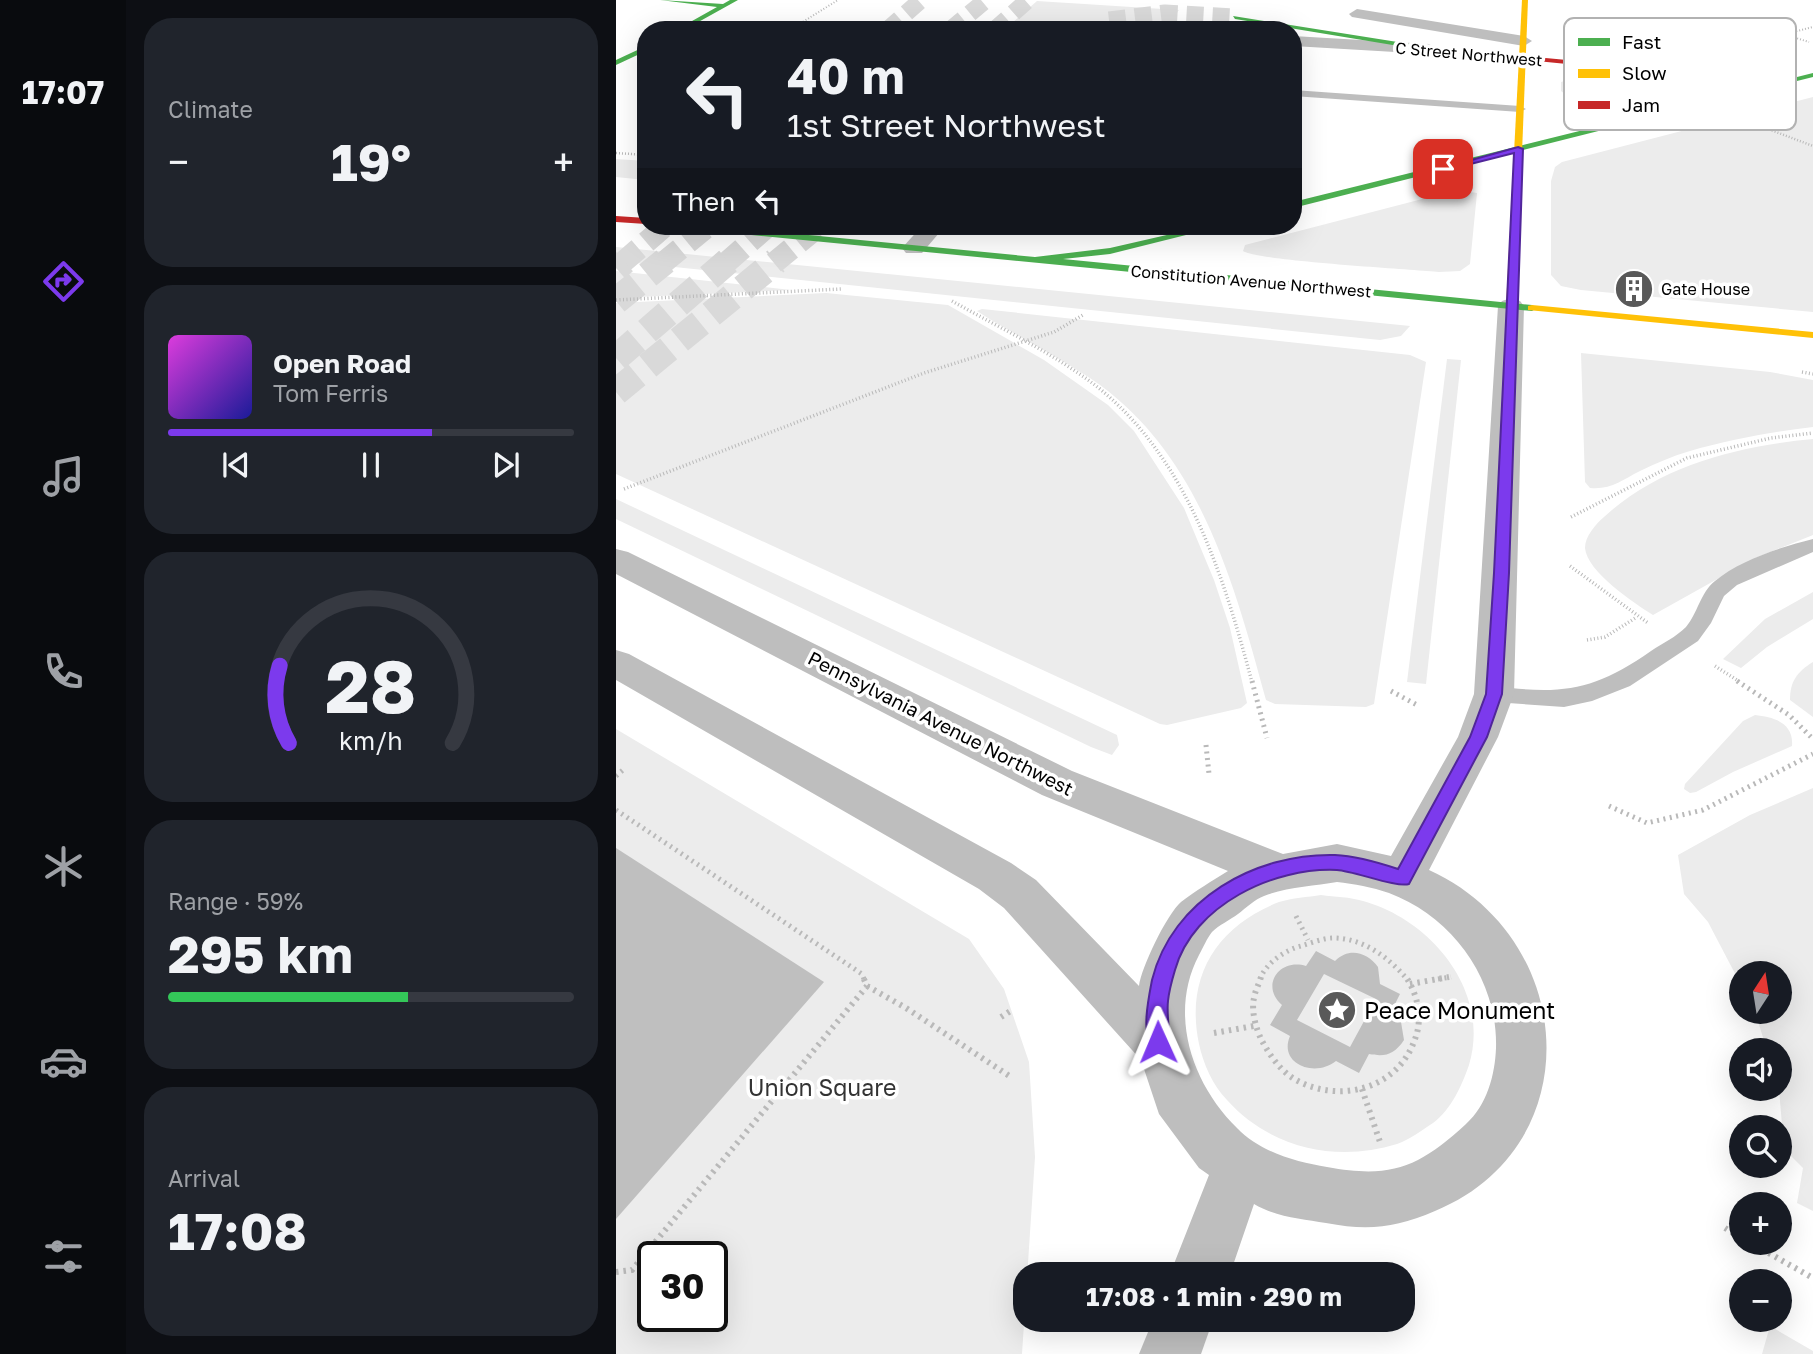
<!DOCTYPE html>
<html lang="en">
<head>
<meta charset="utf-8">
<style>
  :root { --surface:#171b24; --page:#20242c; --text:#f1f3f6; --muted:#9ea1a6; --line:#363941; --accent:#7c3aed }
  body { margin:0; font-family:"Golos Text",sans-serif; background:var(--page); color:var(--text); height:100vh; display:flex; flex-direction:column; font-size:26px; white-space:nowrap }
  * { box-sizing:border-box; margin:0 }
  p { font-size:23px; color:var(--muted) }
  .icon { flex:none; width:38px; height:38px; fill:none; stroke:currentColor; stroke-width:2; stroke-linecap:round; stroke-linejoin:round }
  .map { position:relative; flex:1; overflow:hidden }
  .sheet { display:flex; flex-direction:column; gap:18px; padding:18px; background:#0d0f14; width:490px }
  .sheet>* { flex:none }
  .guide { position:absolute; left:21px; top:21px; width:665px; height:214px; border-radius:28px; box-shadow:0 7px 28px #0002; background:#171b24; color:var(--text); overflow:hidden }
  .needle { width:46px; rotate:12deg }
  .fabs { position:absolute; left:1113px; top:961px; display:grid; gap:14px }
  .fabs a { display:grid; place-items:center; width:63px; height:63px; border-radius:50%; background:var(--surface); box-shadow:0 7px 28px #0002; font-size:35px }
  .speed { position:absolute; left:21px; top:1241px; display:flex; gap:14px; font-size:35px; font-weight:700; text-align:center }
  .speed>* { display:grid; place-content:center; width:91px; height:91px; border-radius:50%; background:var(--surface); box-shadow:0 7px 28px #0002; line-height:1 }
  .speed .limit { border:4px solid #111; border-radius:10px; background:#fff; color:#111 }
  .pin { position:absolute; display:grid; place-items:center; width:60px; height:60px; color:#fff; margin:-30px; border-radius:14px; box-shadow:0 4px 10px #0006 }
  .me { position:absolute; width:77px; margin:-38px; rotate:359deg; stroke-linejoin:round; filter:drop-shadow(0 0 5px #0008) }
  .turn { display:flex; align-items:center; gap:24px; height:147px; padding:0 35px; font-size:32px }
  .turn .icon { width:91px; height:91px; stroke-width:2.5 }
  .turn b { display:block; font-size:49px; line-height:60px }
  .then { display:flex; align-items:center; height:66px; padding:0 35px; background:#0003; gap:14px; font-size:26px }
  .big { font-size:52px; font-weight:700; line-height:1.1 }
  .sheet .tile { flex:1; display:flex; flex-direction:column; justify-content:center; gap:10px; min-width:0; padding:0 24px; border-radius:28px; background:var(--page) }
  .sheet .dial { align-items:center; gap:0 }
  .dial svg { height:182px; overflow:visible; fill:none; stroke:var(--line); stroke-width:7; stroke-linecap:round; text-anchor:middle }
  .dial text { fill:var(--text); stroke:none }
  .song { display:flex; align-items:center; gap:21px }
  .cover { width:84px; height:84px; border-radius:10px; background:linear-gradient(135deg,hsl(300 70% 55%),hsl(240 70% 35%)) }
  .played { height:7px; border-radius:4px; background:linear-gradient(90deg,var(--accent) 65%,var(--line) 65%) }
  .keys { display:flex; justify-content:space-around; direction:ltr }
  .heat { display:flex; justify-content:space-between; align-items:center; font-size:38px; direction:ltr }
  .charge { height:10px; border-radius:5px; background:linear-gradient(90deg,#34c759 59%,var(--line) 0) }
  .trip { position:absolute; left:397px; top:1262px; width:402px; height:70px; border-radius:28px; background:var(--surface); box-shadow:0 7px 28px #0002; font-weight:700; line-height:70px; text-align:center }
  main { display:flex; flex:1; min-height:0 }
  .dock { display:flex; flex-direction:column; width:126px; justify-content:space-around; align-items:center; background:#090b0e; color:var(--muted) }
  .dock .icon { width:49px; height:49px }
  .dock .current { color:var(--accent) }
  .dock b { font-size:32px; color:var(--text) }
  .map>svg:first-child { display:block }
  .green { fill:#ececec; fill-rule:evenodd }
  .water { fill:#bfbfbf; fill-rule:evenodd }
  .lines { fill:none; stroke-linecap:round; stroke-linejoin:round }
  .highway-tunnel-far2 { stroke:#d9d9d9; stroke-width:17; stroke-dasharray:17 9; stroke-linecap:butt }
  .highway-tunnel-far1 { stroke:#d9d9d9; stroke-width:22; stroke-dasharray:22 10; stroke-linecap:butt }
  .highway-tunnel { stroke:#d9d9d9; stroke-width:27; stroke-dasharray:27 14; stroke-linecap:butt }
  .path-far4 { stroke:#b9b9b9; stroke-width:2; stroke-dasharray:1 2; stroke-linecap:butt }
  .path-far3 { stroke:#b9b9b9; stroke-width:2.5; stroke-dasharray:1 2; stroke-linecap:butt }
  .path-far2 { stroke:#b9b9b9; stroke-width:3.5; stroke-dasharray:1 2.5; stroke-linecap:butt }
  .path-far1 { stroke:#b9b9b9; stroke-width:5; stroke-dasharray:2 4.5; stroke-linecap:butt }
  .path { stroke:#b9b9b9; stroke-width:6; stroke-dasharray:2.5 5; stroke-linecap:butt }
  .lane { fill:#bebebe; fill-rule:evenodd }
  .street { fill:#bebebe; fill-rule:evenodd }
  .fast { fill:#4caf50; fill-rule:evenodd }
  .slow { fill:#ffc107; fill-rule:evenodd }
  .jam { fill:#c62828; fill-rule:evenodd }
  .route { fill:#7c3aed; stroke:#51269a; stroke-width:2 }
  .labels { text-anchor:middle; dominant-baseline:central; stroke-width:7; stroke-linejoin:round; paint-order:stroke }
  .far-street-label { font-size:16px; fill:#000; stroke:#fff }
  .far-poi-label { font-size:16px; fill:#000; stroke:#fff; text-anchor:start }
  .street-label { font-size:19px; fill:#000; stroke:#fff }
  .near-poi-label { font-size:23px; fill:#000; stroke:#fff; text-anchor:start }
  .near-park-label { font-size:23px; fill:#333; stroke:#fff }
  .key { fill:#fff; stroke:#b2b2b2; stroke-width:2 }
  .key-label { font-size:19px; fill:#000 }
</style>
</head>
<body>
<main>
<nav class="dock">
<b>17:07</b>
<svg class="icon current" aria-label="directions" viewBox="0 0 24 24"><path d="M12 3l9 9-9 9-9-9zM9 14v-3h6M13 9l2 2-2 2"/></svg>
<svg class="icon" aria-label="music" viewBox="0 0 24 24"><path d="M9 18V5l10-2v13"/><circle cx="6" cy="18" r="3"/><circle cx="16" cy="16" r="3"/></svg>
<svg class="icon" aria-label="phone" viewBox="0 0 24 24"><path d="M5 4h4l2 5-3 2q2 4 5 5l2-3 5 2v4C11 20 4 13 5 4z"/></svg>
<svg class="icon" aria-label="climate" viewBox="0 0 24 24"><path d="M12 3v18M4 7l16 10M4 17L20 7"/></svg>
<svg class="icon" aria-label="car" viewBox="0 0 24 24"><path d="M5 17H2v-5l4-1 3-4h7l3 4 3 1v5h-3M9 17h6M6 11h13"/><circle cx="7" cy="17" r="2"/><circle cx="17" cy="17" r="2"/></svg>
<svg class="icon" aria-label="filters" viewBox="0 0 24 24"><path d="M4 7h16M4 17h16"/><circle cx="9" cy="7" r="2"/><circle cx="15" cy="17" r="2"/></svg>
</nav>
<section class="sheet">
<div class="tile"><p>Climate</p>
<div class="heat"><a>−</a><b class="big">19°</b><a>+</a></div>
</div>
<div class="tile">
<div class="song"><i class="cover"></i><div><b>Open Road</b><p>Tom Ferris</p></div></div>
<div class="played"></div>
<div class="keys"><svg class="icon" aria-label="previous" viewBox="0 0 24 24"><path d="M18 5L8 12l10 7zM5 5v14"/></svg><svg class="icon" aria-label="pause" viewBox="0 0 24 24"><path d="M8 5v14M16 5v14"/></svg><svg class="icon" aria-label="next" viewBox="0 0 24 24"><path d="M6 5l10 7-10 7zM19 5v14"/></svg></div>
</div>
<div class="tile dial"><svg viewBox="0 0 100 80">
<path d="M14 69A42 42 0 1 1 86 69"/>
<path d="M14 69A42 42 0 0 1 10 35" stroke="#7c3aed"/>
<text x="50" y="56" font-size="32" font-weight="700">28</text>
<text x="50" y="72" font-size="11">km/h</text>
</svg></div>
<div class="tile"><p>Range · 59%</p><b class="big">295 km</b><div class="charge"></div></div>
<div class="tile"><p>Arrival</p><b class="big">17:08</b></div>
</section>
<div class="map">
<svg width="1197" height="1354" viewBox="0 0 1197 1354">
  <rect width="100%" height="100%" fill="#fff"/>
  <g class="green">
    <path d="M 421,1 L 563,10 L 552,24 L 501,30 L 388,30 Z"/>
    <path d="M 973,73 L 1061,79 L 948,105 L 953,97 L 945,91 L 945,82 Z"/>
    <path d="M 1197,97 L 1197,312 L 965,290 L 945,286 L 935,275 L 935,181 L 939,167 L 946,162 Z"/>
    <path d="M 0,159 L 30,161 L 30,180 L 0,177 Z"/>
    <path d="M 841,190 L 861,193 L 854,264 L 844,271 L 823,272 C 793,269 643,261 627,251 L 629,245 Z"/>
    <path d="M 0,247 L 794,326 L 785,336 L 764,340 L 0,261 Z"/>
    <path d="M 0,271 L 175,290 L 0,298 Z"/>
    <path d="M 210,293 L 332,305 L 428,360 L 492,405 L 518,431 L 568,508 L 598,580 L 614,628 L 631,703 L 625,708 L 551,725 L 544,724 L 0,474 L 0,303 Z"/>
    <path d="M 366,309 L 794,355 L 810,362 L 758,704 L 750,707 L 659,704 L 650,700 C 619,586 585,459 484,385 C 445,357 401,337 361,311 Z"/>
    <path d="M 965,353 L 1154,372 L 1197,380 L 1197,427 C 1155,432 1115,439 1074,451 C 1057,456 1040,463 1024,471 C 1006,480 995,490 974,488 L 969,482 Z"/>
    <path d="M 831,359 L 845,360 L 810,684 L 791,682 Z"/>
    <path d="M 1197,439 L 1197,535 L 1139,558 L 1037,615 C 1018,603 971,572 969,548 C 969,536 980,524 988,517 C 1044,465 1123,446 1197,439 Z"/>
    <path d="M 0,499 L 501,735 L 503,745 L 496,755 L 475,747 L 0,519 Z"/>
    <path d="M 1197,592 L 1197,619 L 1151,647 L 1125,668 L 1107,659 L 1149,619 Z"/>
    <path d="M 1197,662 L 1197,717 L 1174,700 C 1174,681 1181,672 1197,662 Z"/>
    <path d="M 1139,715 C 1158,717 1178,723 1176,746 L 1117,772 L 1080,792 L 1074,793 L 1068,789 L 1069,784 L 1127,721 Z"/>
    <path d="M 0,729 L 353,939 L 388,989 L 413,1062 L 419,1157 L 406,1354 L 0,1354 ZM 37,1256 L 96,1256 L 96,1316 L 37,1316 Z"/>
    <path d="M 1197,788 L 1197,1211 L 1181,1203 L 1187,1168 L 1168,1149 L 1163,1089 L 1164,1050 L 1151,1050 L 1139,1012 L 1164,1012 L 1164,973 L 1125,973 L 1125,985 L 1092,922 L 1068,894 L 1062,855 L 1134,815 Z"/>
    <path d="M 705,895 C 719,897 734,897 747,901 C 816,920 875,992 853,1065 C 846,1085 835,1110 817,1123 C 806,1130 793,1140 781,1144 C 720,1163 654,1148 611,1100 C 597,1086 587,1063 583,1044 C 569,977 600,927 663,902 C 676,898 692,897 705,895 Z"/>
    <path d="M 1154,1326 L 1197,1351 L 1197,1354 L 1146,1354 Z"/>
  </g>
  <g class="water">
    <path d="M 0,848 L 208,982 L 0,1219 Z"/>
    <path d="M 700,951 L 719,961 C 733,947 751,952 762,967 L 764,984 L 784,994 L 775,1012 L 785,1022 L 788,1040 C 778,1055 769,1057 753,1054 L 743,1073 L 720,1061 C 699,1078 662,1064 674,1036 L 654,1025 L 666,1005 C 644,986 663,958 690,966 ZM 708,974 L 760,999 L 734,1047 L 681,1020 Z"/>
  </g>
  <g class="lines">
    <g class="highway-tunnel-far2">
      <path d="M 493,20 L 549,13 L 619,17"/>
      <path d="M 271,30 L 305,0"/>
      <path d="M 334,30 L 370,0"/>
      <path d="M 378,30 L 412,0"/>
    </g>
    <g class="highway-tunnel-far1">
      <path d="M 6,263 L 49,226"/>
      <path d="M 47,263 L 92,226"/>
      <path d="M 110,263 L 152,226"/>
      <path d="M 158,263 L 203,226"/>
    </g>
    <g class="highway-tunnel">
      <path d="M 0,268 L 8,261"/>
      <path d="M 0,301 L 49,261"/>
      <path d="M 0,358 L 112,261"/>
      <path d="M 0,392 L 160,261"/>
    </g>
    <g class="path-far4">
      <path d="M 141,24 L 177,28 L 222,0"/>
      <path d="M 1141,26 L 1193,42"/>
      <path d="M 1157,37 L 1197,27"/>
    </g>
    <g class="path-far3">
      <path d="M 1139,124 L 1197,146"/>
      <path d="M 0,153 L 30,155"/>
    </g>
    <g class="path-far2">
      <path d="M 0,300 L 225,289"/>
      <path d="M 336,301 C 384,328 435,352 479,385 C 571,457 607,574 636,682"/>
      <path d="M 1186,372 L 1197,374"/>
      <path d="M 8,489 L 308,373 L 438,332 L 467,315"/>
      <path d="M 955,517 L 1071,458 L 1155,438 L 1197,433"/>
      <path d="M 954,566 L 1032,623"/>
      <path d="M 971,640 L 989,637 L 1021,617"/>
      <path d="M 1099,666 L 1124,682"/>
    </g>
    <g class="path-far1">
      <path d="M 636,681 L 651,738"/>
      <path d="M 1121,681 L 1173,715 L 1197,739"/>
      <path d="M 775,691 L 803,706"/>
      <path d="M 590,745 L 593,774"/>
      <path d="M 0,776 L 7,770"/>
      <path d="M 993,806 L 1031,823 L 1087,810 L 1197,754"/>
      <path d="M 0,810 L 246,974 L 248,979"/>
      <path d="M 680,916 L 692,940"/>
      <path d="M 644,979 C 650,963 669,950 685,946 C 695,943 707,938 717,938 C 748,938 773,958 791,979"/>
      <path d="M 822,979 L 835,977"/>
    </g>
    <g class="path">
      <path d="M 645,977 C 643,984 639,991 638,998 C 635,1011 640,1028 645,1039 C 653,1054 664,1071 680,1080 C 724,1104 782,1089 799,1039 C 807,1019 802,995 790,977"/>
      <path d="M 794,984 L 833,977"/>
      <path d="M 251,986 L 290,1008 L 395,1077"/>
      <path d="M 385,1017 L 396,1010"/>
      <path d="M 598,1033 L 638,1026"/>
      <path d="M 746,1089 L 765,1145"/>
      <path d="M 1109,1228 L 1125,1238"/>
      <path d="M 1133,1242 L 1197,1278"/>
      <path d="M 0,1272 L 16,1270 L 251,986 L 247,977"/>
    </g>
    <g class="lane">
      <path d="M 677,90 L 904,106 L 910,109 L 904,112 L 677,96 Z"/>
      <path d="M 1197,539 L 1197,552 L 1121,585 L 1108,596 L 1095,623 L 1082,641 L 1014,686 L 976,701 L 948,707 L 878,702 L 870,700 L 866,694 L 870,688 L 878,686 C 946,695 978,691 1035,651 C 1047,643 1060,637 1070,627 C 1082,613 1084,593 1099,581 C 1124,560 1165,547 1197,539 Z"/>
    </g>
    <g class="street">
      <path d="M 741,9 L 908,36 L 916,41 L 908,46 L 736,17 L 733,14 Z"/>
      <path d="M 677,36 L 813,44 L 821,49 L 813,54 L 677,46 Z"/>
      <path d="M 306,226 L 329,226 L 306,253 L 290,253 L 286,248 Z"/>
      <path d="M 895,298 L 904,301 L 908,306 L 898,694 L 882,737 L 813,870 C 961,937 976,1146 819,1211 C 779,1228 752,1231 710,1223 C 686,1219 660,1217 638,1204 L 614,1274 L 554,1274 L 593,1175 L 583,1168 L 543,1114 L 525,1060 L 388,908 L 363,889 L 0,680 L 0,650 L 13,654 L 395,863 L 420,880 L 523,986 C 525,968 551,914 565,902 C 579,891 596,881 612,871 L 426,795 L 0,574 L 0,549 L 12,552 L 456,771 L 667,854 L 721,844 L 775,856 L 842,737 L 858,694 L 882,306 L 886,301 ZM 721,882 C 738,884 756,887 773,893 C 837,917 882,980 880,1048 C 879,1075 871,1105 850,1124 C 803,1167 776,1179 711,1167 C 680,1162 644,1152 621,1128 C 576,1084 552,1014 583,955 C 587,948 591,938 596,932 C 603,925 614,920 622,914 C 630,908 639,899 648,896 C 670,887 698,886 721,882 Z"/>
      <path d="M 537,1320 L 597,1320 L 585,1354 L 523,1354 Z"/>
    </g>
    <g class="fast">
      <path d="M 44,0 L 107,4 L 114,0 L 122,0 L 68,30 L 60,30 L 101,7 Z"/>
      <path d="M 617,16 L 813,47 L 816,49 L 813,51 L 619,19 Z"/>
      <path d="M 30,46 L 30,51 L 0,65 L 0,60 Z"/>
      <path d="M 1007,63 L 1167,69 L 1171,71 L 1167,73 L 1009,66 Z"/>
      <path d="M 1197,73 L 1197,77 L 677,208 L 677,202 Z"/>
      <path d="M 69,226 L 100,226 L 419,257 L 494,248 L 590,226 L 606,226 L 494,254 L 447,259 L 916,305 L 921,308 L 916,311 L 74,229 Z"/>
    </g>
    <g class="slow">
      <path d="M 906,0 L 912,0 L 900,306 L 895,309 L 890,306 Z"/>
      <path d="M 916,305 L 1197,332 L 1197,338 L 912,310 L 912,306 Z"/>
    </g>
    <g class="jam">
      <path d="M 813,47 L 951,60 L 1009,62 L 1013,64 L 1009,66 L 951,64 L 811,50 Z"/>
      <path d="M 0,216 L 30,218 L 30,224 L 0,222 Z"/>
    </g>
  </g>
  <path class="route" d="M 902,147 L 907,149 L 893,573 L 886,694 L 871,737 L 793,884 C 781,888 738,871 721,870 C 658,867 577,905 559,970 C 556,980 553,991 552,1001 C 550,1017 556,1034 550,1049 L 542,1052 L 535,1049 C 526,1029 532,1001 536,980 C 556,899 640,853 719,855 C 741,856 761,862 782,869 L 854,737 L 870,694 L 878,573 L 898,153 L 827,171 L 823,169 Z"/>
  <defs>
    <g id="building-disc" transform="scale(2.0125)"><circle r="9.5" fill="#595959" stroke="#fff"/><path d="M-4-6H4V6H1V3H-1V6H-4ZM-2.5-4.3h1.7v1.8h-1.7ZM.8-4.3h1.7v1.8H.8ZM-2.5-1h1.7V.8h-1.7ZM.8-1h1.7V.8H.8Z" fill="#fff"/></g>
    <g id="sight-disc" transform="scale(2.0125)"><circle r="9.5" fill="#595959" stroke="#fff"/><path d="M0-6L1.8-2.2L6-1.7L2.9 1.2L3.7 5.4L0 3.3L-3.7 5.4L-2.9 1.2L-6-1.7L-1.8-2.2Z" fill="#fff"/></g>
  </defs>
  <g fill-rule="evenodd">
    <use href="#building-disc" x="1018" y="289"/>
    <use href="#sight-disc" x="721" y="1010"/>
  </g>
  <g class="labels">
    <g class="far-street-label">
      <text transform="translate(853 54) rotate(5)">C Street Northwest</text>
      <text transform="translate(635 281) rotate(5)">Constitution Avenue Northwest</text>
    </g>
    <g class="far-poi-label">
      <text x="1045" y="289">Gate House</text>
    </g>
    <g class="street-label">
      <text transform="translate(325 723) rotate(27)">Pennsylvania Avenue Northwest</text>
    </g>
    <g class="near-poi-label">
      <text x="748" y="1010">Peace Monument</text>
    </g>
    <g class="near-park-label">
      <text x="206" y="1087">Union Square</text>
    </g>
  </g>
  <rect x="948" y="18" width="232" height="112" rx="10" class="key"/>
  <rect x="962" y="38" width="32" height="8" fill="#4caf50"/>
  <rect x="962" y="69" width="32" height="9" fill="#ffc107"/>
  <rect x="962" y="101" width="32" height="8" fill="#c62828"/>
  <g class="key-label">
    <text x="1006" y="49">Fast</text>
    <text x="1006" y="80">Slow</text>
    <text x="1006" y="112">Jam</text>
  </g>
</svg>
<div class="fabs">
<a><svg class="needle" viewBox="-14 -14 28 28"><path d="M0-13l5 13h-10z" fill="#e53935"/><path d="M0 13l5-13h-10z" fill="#9ea1a6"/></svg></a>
<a><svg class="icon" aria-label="sound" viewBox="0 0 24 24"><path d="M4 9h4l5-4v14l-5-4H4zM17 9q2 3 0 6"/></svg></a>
<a><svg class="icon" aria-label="search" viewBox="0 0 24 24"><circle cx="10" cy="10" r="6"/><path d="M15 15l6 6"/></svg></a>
<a>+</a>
<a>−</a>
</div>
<div class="speed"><div class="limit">30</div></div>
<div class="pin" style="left:827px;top:169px;background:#d93025"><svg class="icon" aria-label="arrive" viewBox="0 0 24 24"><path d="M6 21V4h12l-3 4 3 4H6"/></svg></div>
<svg class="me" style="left:542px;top:1042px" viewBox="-20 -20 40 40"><path d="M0-17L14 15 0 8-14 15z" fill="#7c3aed" stroke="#fff" stroke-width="4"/></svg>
<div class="trip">17:08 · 1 min · 290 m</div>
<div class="guide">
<div class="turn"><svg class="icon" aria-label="left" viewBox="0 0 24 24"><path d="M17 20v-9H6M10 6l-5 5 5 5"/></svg><div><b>40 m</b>1st Street Northwest</div></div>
<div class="then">Then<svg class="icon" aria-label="left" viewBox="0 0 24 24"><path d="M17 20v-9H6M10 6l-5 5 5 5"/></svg></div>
</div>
</div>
</main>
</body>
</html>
